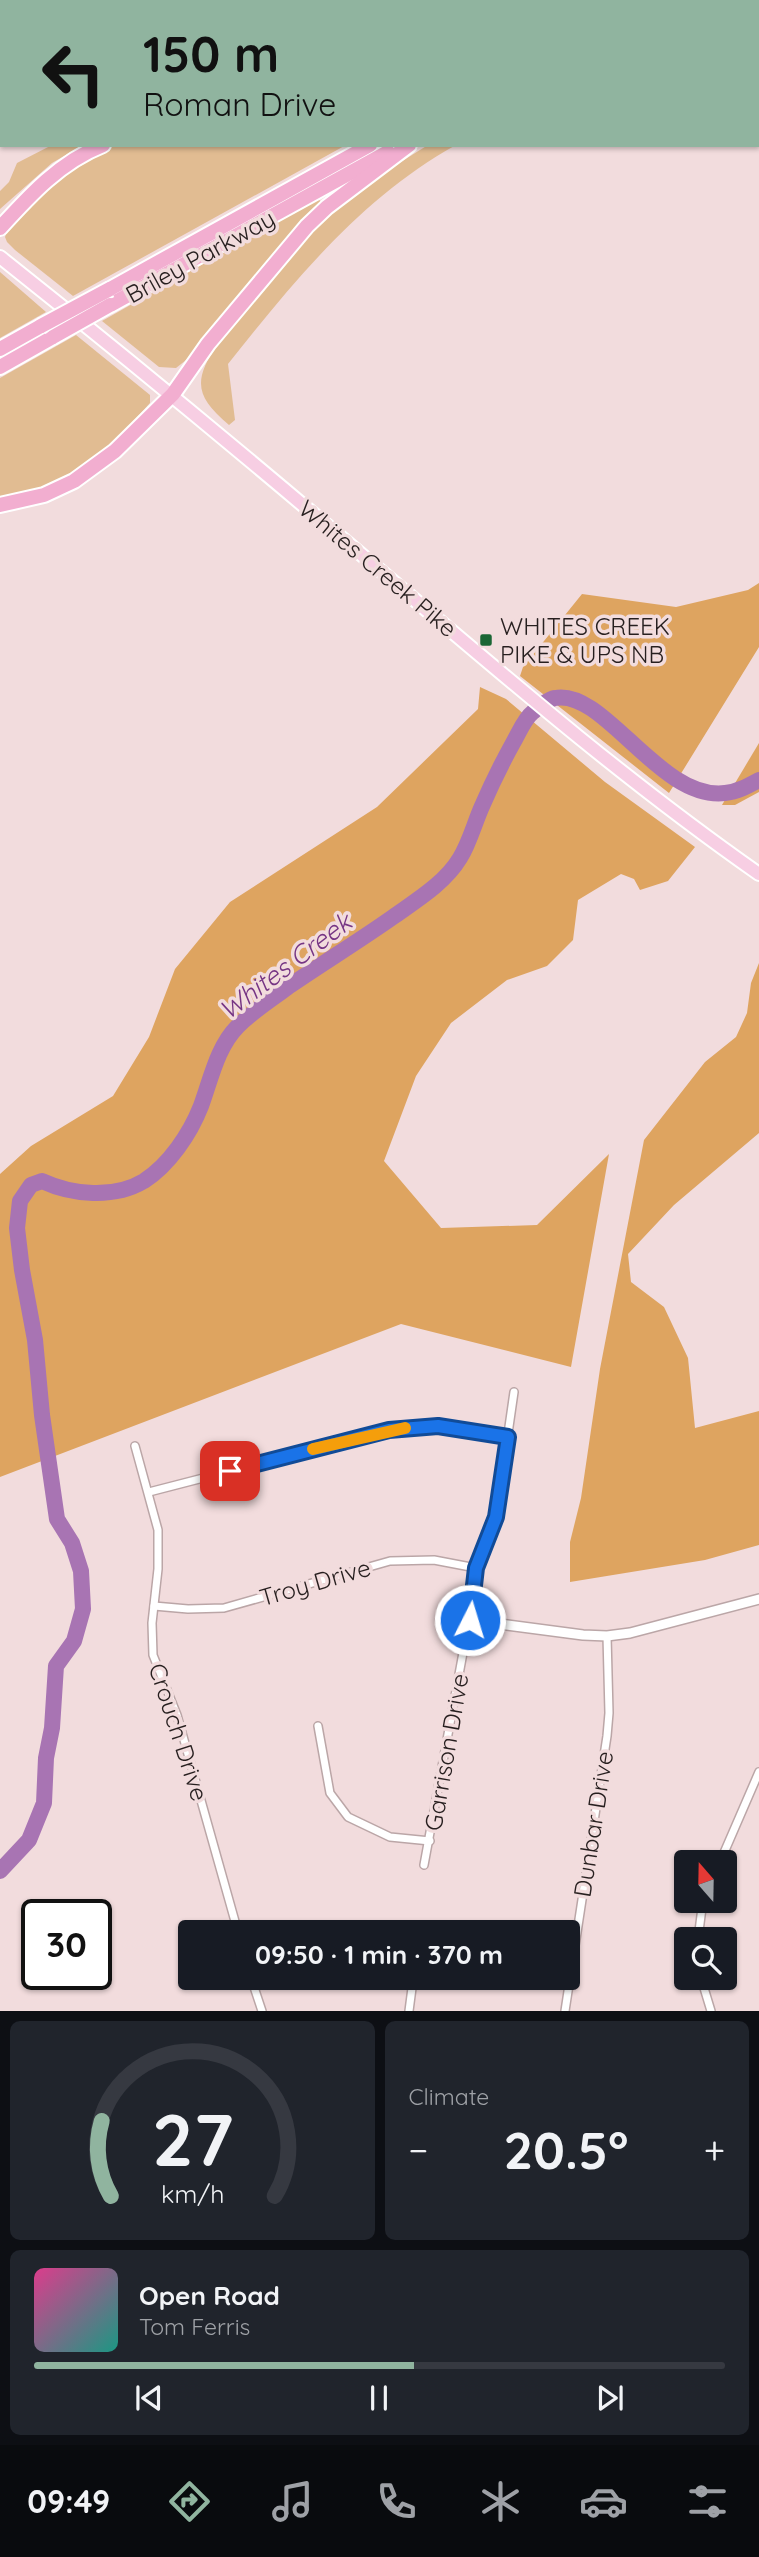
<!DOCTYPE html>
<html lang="en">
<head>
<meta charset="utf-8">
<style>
  :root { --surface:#171b24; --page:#20242c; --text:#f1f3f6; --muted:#9ea1a6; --line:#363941; --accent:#90b49f }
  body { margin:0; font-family:Quicksand,sans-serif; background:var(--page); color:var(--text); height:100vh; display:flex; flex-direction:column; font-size:26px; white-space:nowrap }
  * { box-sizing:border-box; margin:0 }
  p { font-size:23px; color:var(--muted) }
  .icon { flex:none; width:38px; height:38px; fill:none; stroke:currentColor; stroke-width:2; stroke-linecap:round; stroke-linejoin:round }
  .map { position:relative; height:2011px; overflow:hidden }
  .sheet { display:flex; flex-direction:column; gap:10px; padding:10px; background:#0d0f14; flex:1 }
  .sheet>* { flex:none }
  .top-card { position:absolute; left:0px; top:0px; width:760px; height:147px; box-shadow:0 2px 5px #0004; background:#90b49f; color:#111; overflow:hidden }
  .needle { width:46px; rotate:340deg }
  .controls { position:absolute; left:674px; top:1850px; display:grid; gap:14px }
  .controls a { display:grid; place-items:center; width:63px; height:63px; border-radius:7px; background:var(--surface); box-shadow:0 2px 5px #0004; font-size:35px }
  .speed { position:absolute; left:21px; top:1899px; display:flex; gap:14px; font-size:35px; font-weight:700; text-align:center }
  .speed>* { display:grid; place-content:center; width:91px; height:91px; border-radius:50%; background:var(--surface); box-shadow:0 2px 5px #0004; line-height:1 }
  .speed .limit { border:4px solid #111; border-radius:10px; background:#fff; color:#111 }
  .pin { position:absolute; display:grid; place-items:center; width:60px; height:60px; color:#fff; margin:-30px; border-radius:14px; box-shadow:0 4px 10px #0006 }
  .me { position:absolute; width:77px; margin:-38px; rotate:5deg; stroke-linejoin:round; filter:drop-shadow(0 0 5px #0008) }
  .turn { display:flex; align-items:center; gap:24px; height:147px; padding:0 28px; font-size:32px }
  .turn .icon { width:91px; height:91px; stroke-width:2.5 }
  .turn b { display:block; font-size:49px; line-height:60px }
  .big { font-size:52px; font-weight:700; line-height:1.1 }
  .sheet .tile { flex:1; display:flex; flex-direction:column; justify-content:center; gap:10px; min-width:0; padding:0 24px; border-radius:10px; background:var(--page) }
  .sheet .dial { align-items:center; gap:0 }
  .dial svg { height:182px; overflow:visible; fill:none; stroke:var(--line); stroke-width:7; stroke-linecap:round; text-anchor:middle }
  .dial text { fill:var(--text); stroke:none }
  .song { display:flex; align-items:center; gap:21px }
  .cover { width:84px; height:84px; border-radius:10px; background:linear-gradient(135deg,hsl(330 70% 55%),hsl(170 70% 35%)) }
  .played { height:7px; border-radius:4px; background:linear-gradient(90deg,var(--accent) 55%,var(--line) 55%) }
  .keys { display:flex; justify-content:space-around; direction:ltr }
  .heat { display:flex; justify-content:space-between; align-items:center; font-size:38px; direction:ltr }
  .sheet .tiles { flex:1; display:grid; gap:10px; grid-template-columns:1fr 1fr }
  .tile:last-child { grid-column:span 2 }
  .trip { position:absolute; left:178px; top:1920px; width:402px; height:70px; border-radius:7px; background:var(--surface); box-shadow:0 2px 5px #0004; font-weight:700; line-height:70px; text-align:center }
  .tab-bar { display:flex; height:112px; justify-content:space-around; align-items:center; background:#090b0e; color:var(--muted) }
  .tab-bar .icon { width:49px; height:49px }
  .tab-bar .on { color:var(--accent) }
  .tab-bar b { font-size:32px; color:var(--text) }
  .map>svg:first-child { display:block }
  .green { fill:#e1bc92 }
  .forest { fill:#dea460 }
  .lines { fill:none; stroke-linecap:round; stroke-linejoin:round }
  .river { stroke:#a874b3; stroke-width:16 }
  .minor-casing { stroke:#bba6a7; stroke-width:10 }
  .tertiary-casing { stroke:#bba6a7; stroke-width:12 }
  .primary-casing { stroke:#fff; stroke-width:16 }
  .motorway-casing { stroke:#fff; stroke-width:18 }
  .minor { stroke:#fff; stroke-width:7 }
  .tertiary { stroke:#fff; stroke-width:9 }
  .primary { stroke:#f7cee3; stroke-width:12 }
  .motorway { stroke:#f2aed0; stroke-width:14 }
  .motorway-bridge-casing { stroke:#fff; stroke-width:18; stroke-linecap:butt }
  .motorway-bridge { stroke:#f2aed0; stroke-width:14 }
  .route-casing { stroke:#114b97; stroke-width:18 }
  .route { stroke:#1a73e8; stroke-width:12 }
  .slow { stroke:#f59e0b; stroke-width:12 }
  .poi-dot { fill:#1a6634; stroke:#f2dcdd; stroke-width:2.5 }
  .labels { text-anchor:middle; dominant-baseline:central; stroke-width:7; stroke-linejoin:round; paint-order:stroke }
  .street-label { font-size:24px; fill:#271f1f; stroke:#f2dcdd }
  .poi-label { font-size:24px; fill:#271f1f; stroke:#f2dcdd; text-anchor:start }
  .water-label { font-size:26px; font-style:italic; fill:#763584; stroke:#f2dcdd }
</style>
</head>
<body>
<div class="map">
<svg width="759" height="2011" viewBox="0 0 759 2011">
  <rect width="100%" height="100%" fill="#f2dcdd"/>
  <g class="green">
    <path d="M 52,145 L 83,145 L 52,163 L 0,209 L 0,191 L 9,182 L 17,163 Z"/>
    <path d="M 116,145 L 346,145 L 73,296 L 15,250 L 7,242 L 5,237 L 9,226 C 44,188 67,166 116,145 Z"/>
    <path d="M 428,145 L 456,145 C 362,197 294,281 228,364 L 235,420 L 229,425 C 196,397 192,381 218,344 C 254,300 289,253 331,213 C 359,186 395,166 428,145 Z"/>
    <path d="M 318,199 L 323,203 L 195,353 L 176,368 L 159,367 L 102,321 Z"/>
    <path d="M 0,272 L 46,312 L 0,338 Z"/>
    <path d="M 76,335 L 150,395 L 150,403 C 101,457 74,483 0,500 L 0,378 Z"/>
  </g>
  <g class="forest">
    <path d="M 287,0 L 516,0 L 517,2 L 288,2 Z"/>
    <path d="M 759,583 L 759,647 L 669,793 L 520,676 L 523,667 L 582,594 L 676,607 L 748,590 Z"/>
    <path d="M 480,687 L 506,699 L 605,782 L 695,847 L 668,881 L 640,890 L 634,879 L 621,874 L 578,900 L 573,940 L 547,966 L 507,980 L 451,1023 L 416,1076 L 384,1161 L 441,1228 L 537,1225 L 609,1154 L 571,1367 L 401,1324 L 0,1477 L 0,1174 L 31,1146 L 113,1096 L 149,1037 L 175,969 L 230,902 L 377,807 L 478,709 Z"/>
    <path d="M 759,743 L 759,792 L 735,805 L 722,805 Z"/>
    <path d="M 759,963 L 759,1133 L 674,1205 L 628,1254 L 631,1282 L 664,1307 L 688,1358 L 695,1428 L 759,1411 L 759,1545 L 705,1560 L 570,1582 L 570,1542 L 581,1498 L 600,1369 L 644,1140 L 705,1062 L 736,1037 L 747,1013 L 751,983 Z"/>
  </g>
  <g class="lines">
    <path class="river" d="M 0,1871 L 29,1840 L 44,1803 L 46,1758 L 52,1728 L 56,1666 L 74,1641 L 83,1609 L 81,1571 L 72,1543 L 57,1519 L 42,1415 L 35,1340 L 22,1270 L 17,1228 L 20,1201 L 31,1185 L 42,1181 C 72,1195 114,1199 144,1181 C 169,1165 190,1134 201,1106 C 211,1079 217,1047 238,1026 C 253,1011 272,999 288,987 C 323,963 359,941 393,917 C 417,900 445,883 460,858 C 470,842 475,821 483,804 C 492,783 502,763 513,743 C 519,733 524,719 533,712 C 538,707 549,699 555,698 C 604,688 660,801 725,793 C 737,792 748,786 759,780"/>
    <g class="minor-casing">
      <g id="minor">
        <path d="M 135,1446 L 158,1530 L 158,1569 L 152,1623 L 153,1655 L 177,1715 L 238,1932"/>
        <path d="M 149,1492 L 389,1430 L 438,1426 L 508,1437"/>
        <path d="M 154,1606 L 188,1609 L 224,1608 L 390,1561 L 434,1560 L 476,1568"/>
        <path d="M 318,1726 L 330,1793 L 348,1817 L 390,1837 L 430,1841"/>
        <path d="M 720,1862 L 759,1772"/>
        <path d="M 424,1865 L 469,1620 L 476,1568 L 496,1517 L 514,1392"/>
        <path d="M 698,1939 L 703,1900"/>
        <path d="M 251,1978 L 262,2011"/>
        <path d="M 701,1978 L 711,2011"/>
        <path d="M 409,2011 L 412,1988"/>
        <path d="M 565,2011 L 607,1736 L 609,1713 L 607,1636"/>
      </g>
    </g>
    <g class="tertiary-casing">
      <path id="tertiary" d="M 469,1620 L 583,1635 L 607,1636 L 630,1633 L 759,1599"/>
    </g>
    <g class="primary-casing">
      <path id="primary" d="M 0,257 C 116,349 230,443 343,539 C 479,654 613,772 759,874"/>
    </g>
    <g class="motorway-casing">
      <g id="motorway">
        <path d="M 631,2 L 635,0"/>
        <path d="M 671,2 L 675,0"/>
        <path d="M 0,228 C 30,195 60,162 103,145"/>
        <path d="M 110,289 L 370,145"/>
        <path d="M 110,305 L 388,152"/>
        <path d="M 0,349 L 41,326"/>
        <path d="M 0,367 L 53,337"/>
        <path d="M 0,505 L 44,495 L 74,481 L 115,451 L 173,394 L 208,344 L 307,226 L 327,207 L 409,145"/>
      </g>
    </g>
    <use href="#minor" class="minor"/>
    <use href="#tertiary" class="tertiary"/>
    <use href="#primary" class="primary"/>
    <use href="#motorway" class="motorway"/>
    <g class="motorway-bridge-casing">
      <g id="motorway-bridge">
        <path d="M 41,326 L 110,289"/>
        <path d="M 53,337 L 110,305"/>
      </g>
    </g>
    <use href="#motorway-bridge" class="motorway-bridge"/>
  </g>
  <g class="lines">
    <g class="route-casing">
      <path id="route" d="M 230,1471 L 389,1430 L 438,1426 L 508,1437 L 496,1517 L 476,1568 L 470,1620"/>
    </g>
    <use href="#route" class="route"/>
    <path class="slow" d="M 313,1449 L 405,1428"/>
  </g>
  <rect class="poi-dot" x="479" y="633" width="14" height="14" rx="3.5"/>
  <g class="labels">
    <g class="street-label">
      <text transform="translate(200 256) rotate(-29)">Briley Parkway</text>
      <text transform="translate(378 568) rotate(40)">Whites Creek Pike</text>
      <text transform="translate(315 1582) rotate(-16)">Troy Drive</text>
      <text transform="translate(179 1732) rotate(72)">Crouch Drive</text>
      <text transform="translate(446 1752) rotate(-80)">Garrison Drive</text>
      <text transform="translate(593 1824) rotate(-81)">Dunbar Drive</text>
    </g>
    <g class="poi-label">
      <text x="500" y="626">WHITES CREEK<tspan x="500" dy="28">PIKE &amp; UPS NB</tspan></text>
    </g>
    <g class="water-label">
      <text transform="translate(285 966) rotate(-37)">Whites Creek</text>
    </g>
  </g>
</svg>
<div class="controls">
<a><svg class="needle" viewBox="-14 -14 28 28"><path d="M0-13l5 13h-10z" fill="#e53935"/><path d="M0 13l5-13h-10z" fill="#9ea1a6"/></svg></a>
<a><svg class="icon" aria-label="search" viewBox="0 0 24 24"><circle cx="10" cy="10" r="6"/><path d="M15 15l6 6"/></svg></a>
</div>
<div class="speed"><div class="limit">30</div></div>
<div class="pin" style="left:230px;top:1471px;background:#d93025"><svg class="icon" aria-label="arrive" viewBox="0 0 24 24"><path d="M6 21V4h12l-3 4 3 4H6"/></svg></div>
<svg class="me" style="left:470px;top:1620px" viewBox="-20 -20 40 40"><circle r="17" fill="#1a73e8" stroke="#fff" stroke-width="3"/><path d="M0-11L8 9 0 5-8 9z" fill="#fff"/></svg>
<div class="trip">09:50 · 1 min · 370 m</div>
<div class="top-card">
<div class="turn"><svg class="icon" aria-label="left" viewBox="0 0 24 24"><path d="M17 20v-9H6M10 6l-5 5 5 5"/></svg><div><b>150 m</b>Roman Drive</div></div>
</div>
</div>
<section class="sheet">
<div class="tiles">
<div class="tile dial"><svg viewBox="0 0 100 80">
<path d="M14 69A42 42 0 1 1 86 69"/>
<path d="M14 69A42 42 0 0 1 10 36" stroke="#90b49f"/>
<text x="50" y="56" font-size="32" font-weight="700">27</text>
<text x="50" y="72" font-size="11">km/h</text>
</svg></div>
<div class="tile"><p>Climate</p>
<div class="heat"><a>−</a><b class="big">20.5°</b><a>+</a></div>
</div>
<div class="tile">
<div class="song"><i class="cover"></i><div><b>Open Road</b><p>Tom Ferris</p></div></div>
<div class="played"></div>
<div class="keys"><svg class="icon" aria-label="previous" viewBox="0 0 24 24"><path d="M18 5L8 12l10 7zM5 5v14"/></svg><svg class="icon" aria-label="pause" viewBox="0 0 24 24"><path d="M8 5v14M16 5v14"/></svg><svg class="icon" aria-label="next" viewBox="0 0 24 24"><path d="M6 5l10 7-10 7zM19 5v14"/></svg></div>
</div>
</div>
</section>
<nav class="tab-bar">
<b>09:49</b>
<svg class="icon on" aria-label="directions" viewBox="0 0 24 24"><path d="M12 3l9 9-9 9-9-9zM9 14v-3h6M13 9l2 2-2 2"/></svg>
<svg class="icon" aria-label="music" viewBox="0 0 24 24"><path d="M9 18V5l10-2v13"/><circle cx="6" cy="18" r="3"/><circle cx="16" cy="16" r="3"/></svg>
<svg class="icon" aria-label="phone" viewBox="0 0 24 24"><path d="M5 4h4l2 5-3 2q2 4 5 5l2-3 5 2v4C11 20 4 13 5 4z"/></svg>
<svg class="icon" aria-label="climate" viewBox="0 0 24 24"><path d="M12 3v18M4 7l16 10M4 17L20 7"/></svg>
<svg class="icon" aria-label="car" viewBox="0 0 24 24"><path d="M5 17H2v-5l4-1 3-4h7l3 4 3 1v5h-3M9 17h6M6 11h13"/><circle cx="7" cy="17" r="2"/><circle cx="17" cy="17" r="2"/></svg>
<svg class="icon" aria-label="filters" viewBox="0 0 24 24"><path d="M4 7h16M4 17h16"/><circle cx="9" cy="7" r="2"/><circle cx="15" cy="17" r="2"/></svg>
</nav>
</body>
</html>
